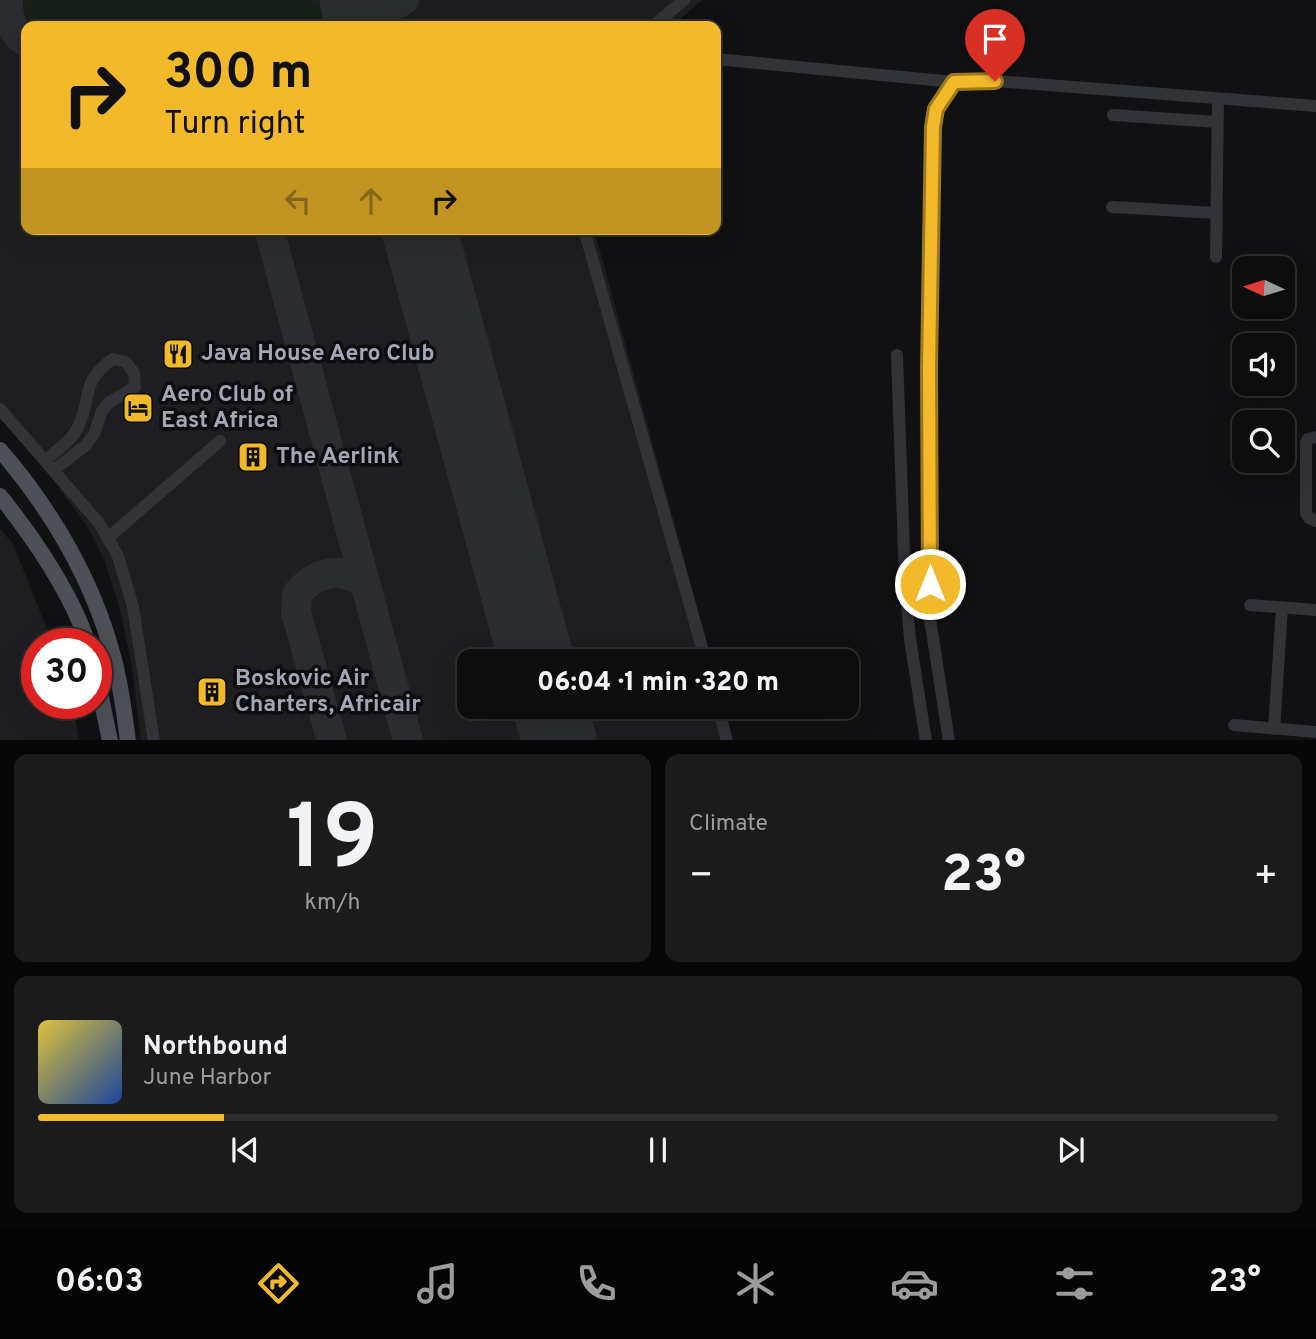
<!DOCTYPE html>
<html lang="en">
<head>
<meta charset="utf-8">
<style>
	:root { --surface:#0d0d0e; --page:#1b1b1c; --text:#f1f3f6; --muted:#9a9c9e; --line:#2d2d2e; --accent:#f2ba2a }
	body { margin:0; font-family:Overpass,sans-serif; background:var(--page); color:var(--text); height:100vh; display:flex; flex-direction:column; font-size:26px; white-space:nowrap }
	* { box-sizing:border-box; margin:0 }
	p { font-size:23px; color:var(--muted) }
	.icon { flex:none; width:38px; height:38px; fill:none; stroke:currentColor; stroke-width:2; stroke-linecap:round; stroke-linejoin:round }
	.map { position:relative; height:740px; overflow:hidden }
	.panel { display:flex; flex-direction:column; gap:14px; padding:14px; background:#070708; flex:1 }
	.panel>* { flex:none }
	.hud { position:absolute; left:21px; top:21px; width:700px; height:214px; border-radius:14px; box-shadow:0 7px 28px #0002,0 0 0 2px var(--line); background:#f2ba2a; color:#111; overflow:hidden }
	.needle { width:46px; rotate:274deg }
	.tools { position:absolute; left:1232px; top:256px; display:grid; gap:14px }
	.tools a { display:grid; place-items:center; width:63px; height:63px; border-radius:14px; background:var(--surface); box-shadow:0 7px 28px #0002,0 0 0 2px var(--line); font-size:35px }
	.speed { position:absolute; left:21px; top:628px; display:flex; gap:14px; font-size:35px; font-weight:700; text-align:center }
	.speed>* { display:grid; place-content:center; width:91px; height:91px; border-radius:50%; background:var(--surface); box-shadow:0 7px 28px #0002,0 0 0 2px var(--line); line-height:1 }
	.speed .limit { border:10px solid #d22; background:#fff; color:#111 }
	.pin { position:absolute; display:grid; place-items:center; width:60px; height:60px; color:#fff; margin:-72px -30px; border-radius:50% 50% 50% 0; rotate:-45deg; box-shadow:0 0 7px #0007 }
	.pin .icon { rotate:45deg }
	.me { position:absolute; width:77px; margin:-38px; rotate:0deg; stroke-linejoin:round; filter:drop-shadow(0 0 5px #0008) }
	.turn { display:flex; align-items:center; gap:24px; height:147px; padding:0 28px; font-size:32px }
	.turn .icon { width:91px; height:91px; stroke-width:2.5 }
	.turn b { display:block; font-size:49px; line-height:60px }
	.lanes { display:flex; align-items:center; height:66px; padding:0 28px; background:#0003; justify-content:center; gap:35px; direction:ltr }
	.lanes .off { opacity:.35 }
	.big { font-size:52px; font-weight:800; line-height:1.1 }
	.panel .tile { flex:1; display:flex; flex-direction:column; justify-content:center; gap:10px; min-width:0; padding:0 24px; border-radius:14px; background:var(--page) }
	.panel .dial { align-items:center; gap:0 }
	.dial b { font-size:91px; line-height:1 }
	.song { display:flex; align-items:center; gap:21px }
	.cover { width:84px; height:84px; border-radius:10px; background:linear-gradient(135deg,hsl(50 70% 55%),hsl(220 70% 35%)) }
	.played { height:7px; border-radius:4px; background:linear-gradient(90deg,var(--accent) 15%,var(--line) 15%) }
	.keys { display:flex; justify-content:space-around; direction:ltr }
	.heat { display:flex; justify-content:space-between; align-items:center; font-size:38px; direction:ltr }
	.panel .tiles { flex:1; display:grid; gap:14px; grid-template-columns:1fr 1fr }
	.tile:last-child { grid-column:span 2 }
	.trip { position:absolute; left:457px; top:649px; width:402px; height:70px; border-radius:14px; background:var(--surface); box-shadow:0 7px 28px #0002,0 0 0 2px var(--line); font-weight:800; line-height:70px; text-align:center }
	.tab-bar { display:flex; height:112px; justify-content:space-around; align-items:center; background:#050506; color:var(--muted) }
	.tab-bar .icon { width:49px; height:49px }
	.tab-bar .on { color:var(--accent) }
	.tab-bar b { font-size:32px; color:var(--text) }
	.map>svg:first-child { display:block }
	.built { fill:#1e1d20 }
	.green { fill:#181e19 }
	.lines { fill:none; stroke-linecap:round; stroke-linejoin:round }
	.taxiway { stroke:#2b2c30; stroke-width:30 }
	.runway { stroke:#2b2c30; stroke-width:75 }
	.minor { stroke:#323338; stroke-width:12 }
	.major { stroke:#4e5057; stroke-width:16 }
	.route-casing { stroke:#9d791b; stroke-width:18 }
	.route { stroke:#f2ba2a; stroke-width:12 }
	.labels { text-anchor:middle; dominant-baseline:central; stroke-width:7; stroke-linejoin:round; paint-order:stroke }
	.poi-label { font-size:23px; font-weight:bold; fill:#a3a7b4; stroke:#0d0c0e; text-anchor:start }
</style>
</head>
<body>
<div class="map">
<svg width="1316" height="741" viewBox="0 0 1316 741">
	<rect width="100%" height="100%" fill="#111113"/>
	<path class="built" d="M0,0H702L672,26H26V229H594L712,661L469,662V707H724L733,740H141L131,661L120,609L105,562L87,526L43,467L0,417Z
		M0,529L13,544L53,644H37V704H73L79,740H0Z"/>
	<path class="green" d="M0,0H334L335,8L319,26H26L0,22Z"/>
	<g class="lines">
		<path class="taxiway" d="M8,0C8,18 11,32 26,42
			M362,21L404,0
			M269,229L408,741
			M332,741L296,612L297,594C317,571 342,565 366,585"/>
		<path class="runway" d="M357,0L364,26
			M419,229L537,662
			M550,707L559,741"/>
		<path class="minor" d="M653,26L684,0
			M716,59L954,82
			M1113,115L1217,122
			M1112,207L1217,213
			M584,229L706,662
			M1216,257L1218,99
			M897,355L905,580L910,639L926,741
			M0,409L99,523L118,556L133,607L154,741
			M1316,437L1308,439L1306,443V513L1309,518L1316,521
			M46,460C58,449 73,440 79,425C92,395 81,381 113,359L126,362L134,373L135,387L108,403L102,411L94,434L86,445L54,470
			M109,537L220,441
			M1250,605L1316,610
			M718,707L727,741
			M1234,725L1316,732
			M1274,729L1282,608
			M949,741L930,619L929,368L933,127L936,109L954,82L983,80L1316,106"/>
		<path class="major" d="M0,450C51,509 93,580 113,656C121,684 124,712 128,741
			M0,496C33,537 72,594 88,644
			M96,673L110,741"/>
	</g>
	<g class="lines">
		<g class="route-casing">
			<path id="route" d="M930,584L929,368L933,127L936,109L954,82L995,81"/>
		</g>
		<use href="#route" class="route"/>
	</g>
	<defs>
		<g id="restaurant-square" transform="scale(1.575)"><rect x="-9" y="-9" width="18" height="18" rx="4" fill="#f2ba2a" stroke="#0d0c0e"/><path d="M-5-6h1v4h1v-4h1v4h1v-4h1v5L-1.5 .5V6h-2V.5L-5-1ZM5-6V6H3V1.5H1.5Q1.5-4 5-6Z" fill="#111"/></g>
		<g id="hotel-square" transform="scale(1.575)"><rect x="-9" y="-9" width="18" height="18" rx="4" fill="#f2ba2a" stroke="#0d0c0e"/><path d="M-6-4.5h1.5V1H6V5H4.5V3h-9V5H-6ZM-4 0a1.8 1.8 0 1 1 3.6 0ZM.5 0V-2.5h3Q6-2.5 6 0Z" fill="#111"/></g>
		<g id="building-square" transform="scale(1.575)"><rect x="-9" y="-9" width="18" height="18" rx="4" fill="#f2ba2a" stroke="#0d0c0e"/><path d="M-4-6H4V6H1V3H-1V6H-4ZM-2.5-4.3h1.7v1.8h-1.7ZM.8-4.3h1.7v1.8H.8ZM-2.5-1h1.7V.8h-1.7ZM.8-1h1.7V.8H.8Z" fill="#111"/></g>
	</defs>
	<g fill-rule="evenodd">
		<use href="#restaurant-square" x="178" y="354"/>
		<use href="#hotel-square" x="138" y="408"/>
		<use href="#building-square" x="253" y="457"/>
		<use href="#building-square" x="212" y="692"/>
	</g>
	<g class="labels">
		<g class="poi-label">
			<text x="201" y="354">Java House Aero Club</text>
			<text x="161" y="395">Aero Club of<tspan x="161" dy="26">East Africa</tspan></text>
			<text x="276" y="457">The Aerlink</text>
			<text x="235" y="679">Boskovic Air<tspan x="235" dy="26">Charters, Africair</tspan></text>
		</g>
	</g>
</svg>
<div class="tools">
<a><svg class="needle" viewBox="-14 -14 28 28"><path d="M0-13l5 13h-10z" fill="#e53935"/><path d="M0 13l5-13h-10z" fill="#9a9c9e"/></svg></a>
<a><svg class="icon" aria-label="sound" viewBox="0 0 24 24"><path d="M4 9h4l5-4v14l-5-4H4zM17 9q2 3 0 6"/></svg></a>
<a><svg class="icon" aria-label="search" viewBox="0 0 24 24"><circle cx="10" cy="10" r="6"/><path d="M15 15l6 6"/></svg></a>
</div>
<div class="speed"><div class="limit">30</div></div>
<div class="pin" style="left:995px;top:81px;background:#d93025"><svg class="icon" aria-label="arrive" viewBox="0 0 24 24"><path d="M6 21V4h12l-3 4 3 4H6"/></svg></div>
<svg class="me" style="left:930px;top:584px" viewBox="-20 -20 40 40"><circle r="17" fill="#f2ba2a" stroke="#fff" stroke-width="3"/><path d="M0-11L8 9 0 5-8 9z" fill="#fff"/></svg>
<div class="trip">06:04 · 1 min · 320 m</div>
<div class="hud">
<div class="turn"><svg class="icon" aria-label="right" viewBox="0 0 24 24"><path d="M7 20v-9h11M14 6l5 5-5 5"/></svg><div><b>300 m</b>Turn right</div></div>
<div class="lanes"><svg class="icon off" aria-label="left" viewBox="0 0 24 24"><path d="M17 20v-9H6M10 6l-5 5 5 5"/></svg><svg class="icon off" aria-label="ahead" viewBox="0 0 24 24"><path d="M12 20V5M6 11l6-6 6 6"/></svg><svg class="icon" aria-label="right" viewBox="0 0 24 24"><path d="M7 20v-9h11M14 6l5 5-5 5"/></svg></div>
</div>
</div>
<section class="panel">
<div class="tiles">
<div class="tile dial"><b>19</b><p>km/h</p></div>
<div class="tile"><p>Climate</p>
<div class="heat"><a>−</a><b class="big">23°</b><a>+</a></div>
</div>
<div class="tile">
<div class="song"><i class="cover"></i><div><b>Northbound</b><p>June Harbor</p></div></div>
<div class="played"></div>
<div class="keys"><svg class="icon" aria-label="previous" viewBox="0 0 24 24"><path d="M18 5L8 12l10 7zM5 5v14"/></svg><svg class="icon" aria-label="pause" viewBox="0 0 24 24"><path d="M8 5v14M16 5v14"/></svg><svg class="icon" aria-label="next" viewBox="0 0 24 24"><path d="M6 5l10 7-10 7zM19 5v14"/></svg></div>
</div>
</div>
</section>
<nav class="tab-bar">
<b>06:03</b>
<svg class="icon on" aria-label="directions" viewBox="0 0 24 24"><path d="M12 3l9 9-9 9-9-9zM9 14v-3h6M13 9l2 2-2 2"/></svg>
<svg class="icon" aria-label="music" viewBox="0 0 24 24"><path d="M9 18V5l10-2v13"/><circle cx="6" cy="18" r="3"/><circle cx="16" cy="16" r="3"/></svg>
<svg class="icon" aria-label="phone" viewBox="0 0 24 24"><path d="M5 4h4l2 5-3 2q2 4 5 5l2-3 5 2v4C11 20 4 13 5 4z"/></svg>
<svg class="icon" aria-label="climate" viewBox="0 0 24 24"><path d="M12 3v18M4 7l16 10M4 17L20 7"/></svg>
<svg class="icon" aria-label="car" viewBox="0 0 24 24"><path d="M5 17H2v-5l4-1 3-4h7l3 4 3 1v5h-3M9 17h6M6 11h13"/><circle cx="7" cy="17" r="2"/><circle cx="17" cy="17" r="2"/></svg>
<svg class="icon" aria-label="filters" viewBox="0 0 24 24"><path d="M4 7h16M4 17h16"/><circle cx="9" cy="7" r="2"/><circle cx="15" cy="17" r="2"/></svg>
<b>23°</b>
</nav>
</body>
</html>
